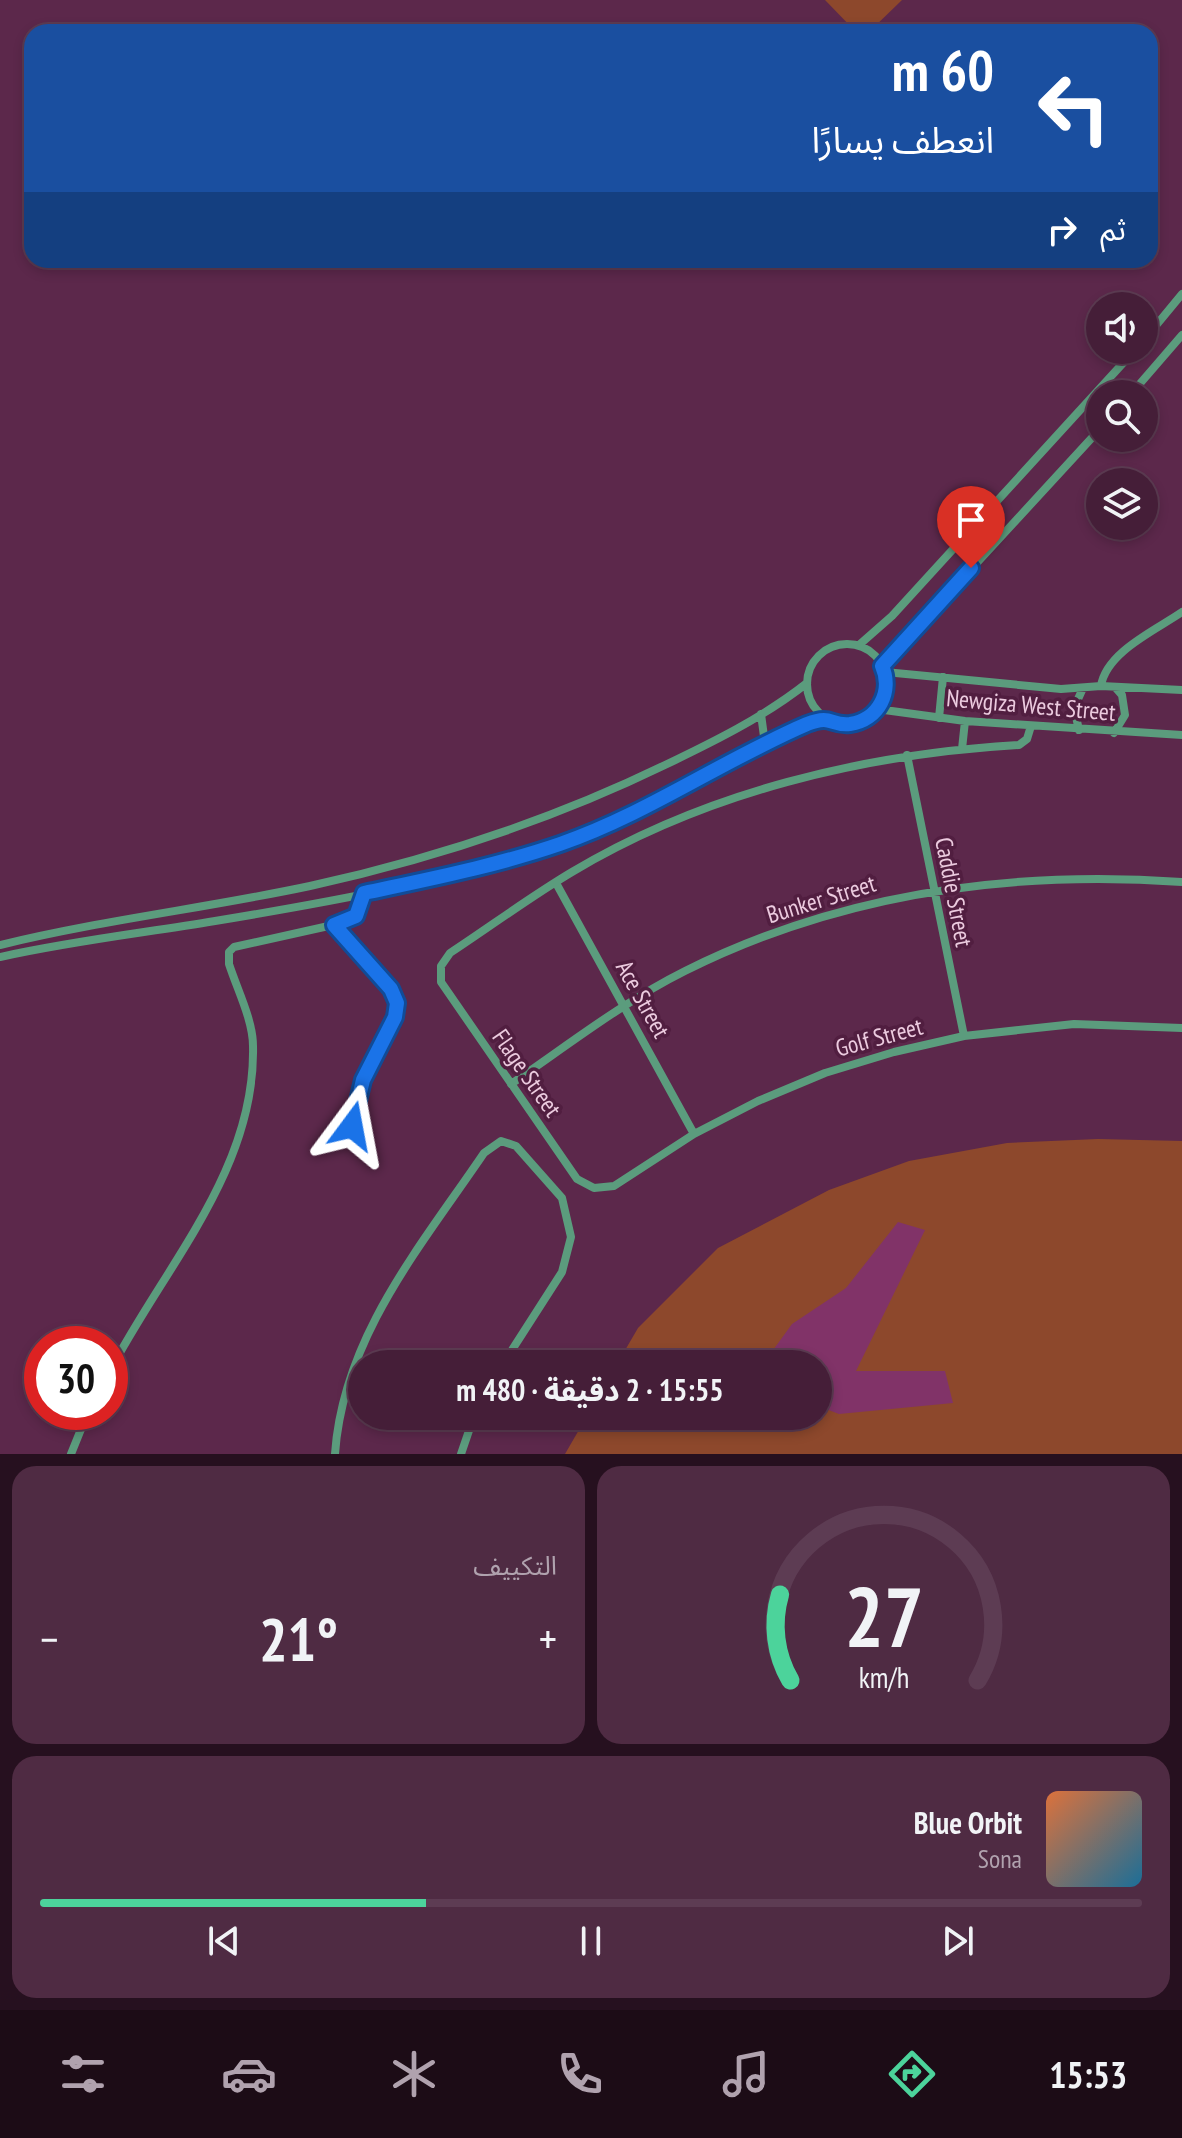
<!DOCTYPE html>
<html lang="ar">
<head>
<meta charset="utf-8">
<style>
	:root { --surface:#451e38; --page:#4f2b43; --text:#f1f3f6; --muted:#b0a2ae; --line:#5d3c53; --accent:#4cd39b }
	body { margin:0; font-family:"PT Sans Narrow","Noto Sans Arabic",sans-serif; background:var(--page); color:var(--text); direction:rtl; height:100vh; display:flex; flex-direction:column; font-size:30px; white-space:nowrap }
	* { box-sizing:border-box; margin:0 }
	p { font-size:26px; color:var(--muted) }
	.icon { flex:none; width:44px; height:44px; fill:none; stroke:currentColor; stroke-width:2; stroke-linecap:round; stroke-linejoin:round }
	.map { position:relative; height:1454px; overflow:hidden; direction:ltr }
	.panel { display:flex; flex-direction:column; gap:12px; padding:12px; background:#26101f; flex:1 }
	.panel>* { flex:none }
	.banner { position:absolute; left:24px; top:24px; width:1134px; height:244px; border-radius:24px; box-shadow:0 4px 12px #0003,0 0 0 2px var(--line); direction:rtl; background:#1a4fa0; color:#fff; overflow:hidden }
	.tools { position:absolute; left:1086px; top:292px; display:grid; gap:16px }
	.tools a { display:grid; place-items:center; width:72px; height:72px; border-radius:50%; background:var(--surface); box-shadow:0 4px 12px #0003,0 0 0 2px var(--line); font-size:40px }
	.speed { position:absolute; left:24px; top:1326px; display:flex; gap:16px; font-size:40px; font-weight:700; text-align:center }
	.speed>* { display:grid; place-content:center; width:104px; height:104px; border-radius:50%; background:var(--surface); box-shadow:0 4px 12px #0003,0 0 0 2px var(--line); line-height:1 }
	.speed .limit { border:12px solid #d22; background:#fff; color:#111 }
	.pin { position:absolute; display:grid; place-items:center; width:68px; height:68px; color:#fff; margin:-82px -34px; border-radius:50% 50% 50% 0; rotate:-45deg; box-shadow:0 0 8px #0007 }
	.pin .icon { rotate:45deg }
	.me { position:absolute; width:88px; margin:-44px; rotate:13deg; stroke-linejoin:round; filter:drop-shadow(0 0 6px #0008) }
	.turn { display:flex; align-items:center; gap:28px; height:168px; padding:0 32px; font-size:36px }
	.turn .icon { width:104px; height:104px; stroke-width:2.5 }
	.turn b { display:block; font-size:56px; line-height:68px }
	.then { display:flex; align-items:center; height:76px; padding:0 32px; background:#0003; gap:16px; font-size:30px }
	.big { font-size:60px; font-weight:700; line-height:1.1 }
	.panel .card { flex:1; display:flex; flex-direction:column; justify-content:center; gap:12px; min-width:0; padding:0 28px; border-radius:24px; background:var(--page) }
	.panel .dial { align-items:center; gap:0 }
	.dial svg { height:208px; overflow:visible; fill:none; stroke:var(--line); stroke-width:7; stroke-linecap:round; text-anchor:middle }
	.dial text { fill:var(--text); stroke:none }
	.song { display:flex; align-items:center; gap:24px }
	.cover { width:96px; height:96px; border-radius:12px; background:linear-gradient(135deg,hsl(20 70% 55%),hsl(200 70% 35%)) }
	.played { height:8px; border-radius:4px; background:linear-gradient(90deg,var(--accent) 35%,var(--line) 35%) }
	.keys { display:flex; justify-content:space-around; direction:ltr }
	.heat { display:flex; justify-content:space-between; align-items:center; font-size:44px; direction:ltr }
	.panel .tiles { flex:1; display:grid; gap:12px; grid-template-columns:1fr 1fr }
	.card:last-child { grid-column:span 2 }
	.trip { position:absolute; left:348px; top:1350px; width:484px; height:80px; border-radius:40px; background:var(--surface); box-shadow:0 4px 12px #0003,0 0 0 2px var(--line); font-weight:700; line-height:80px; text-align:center; direction:rtl }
	.tab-bar { display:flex; height:128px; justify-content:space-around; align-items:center; background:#1c0c16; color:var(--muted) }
	.tab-bar .icon { width:56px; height:56px }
	.tab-bar .active { color:var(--accent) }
	.tab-bar b { font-size:36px; color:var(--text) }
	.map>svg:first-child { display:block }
	.green { fill:#8d482c }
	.water { fill:#813368 }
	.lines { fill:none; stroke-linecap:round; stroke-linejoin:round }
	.minor { stroke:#5b9c7d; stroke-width:8 }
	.route-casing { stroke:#114b97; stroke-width:20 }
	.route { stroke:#1a73e8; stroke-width:14 }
	.labels { text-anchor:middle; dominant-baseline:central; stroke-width:7; stroke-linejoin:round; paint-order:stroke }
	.street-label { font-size:24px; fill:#eccbdf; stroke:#511e40 }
</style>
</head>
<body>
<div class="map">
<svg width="1182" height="1454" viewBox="0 0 1182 1454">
	<rect width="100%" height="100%" fill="#5c284b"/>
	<path class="green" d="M825,0H902L869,32H856Z
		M1098,1139L1182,1141V1454H565L587,1416H818V1364H617L638,1328L718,1248L829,1190L909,1161L1007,1143Z"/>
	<path class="water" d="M898,1222L925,1230L856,1371H945L953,1403L839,1414L818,1406V1364H763L792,1324L846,1288Z"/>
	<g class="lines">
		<path class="minor" d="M1144,340L1182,294
			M1131,394L1182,335
			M807 684a40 40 0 1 1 80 0a40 40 0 1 1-80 0Z
			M859,645L892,616L1135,350
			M882,666L1100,429
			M885,672L1061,689L1101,686L1182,690
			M1101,686C1106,652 1156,630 1182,612
			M877,709L965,721L1182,735
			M761,714L765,744
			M939,718L943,677
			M1031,726L1027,739L1019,745C864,754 706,792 572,872C530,897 491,926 450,953L441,966V982L577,1179L594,1188L614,1186L694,1134L758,1101L825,1073L894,1052L964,1036L1074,1024L1182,1028
			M1079,730L1074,708L1083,688
			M1114,733L1125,715L1122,695L1115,687
			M962,749L965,721
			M907,755L964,1036
			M556,883L694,1134
			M334,925L391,989L397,1003L395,1017L363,1080L352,1126
			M0,945C102,920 207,908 310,886C432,859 552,820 665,765C713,742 764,717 807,683
			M0,957C71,941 143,933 215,921C330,902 446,881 557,845C652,814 732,751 825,717
			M511,1084C568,1045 623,1002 685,971C839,894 1010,870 1182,882
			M110,1371C164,1267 256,1170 253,1046C253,1020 237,989 229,964V952L234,947L351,921L360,911L364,893
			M71,1454L88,1412
			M335,1454C343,1337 421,1246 484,1153L501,1141L516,1146L562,1198L571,1237L562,1272L503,1364
			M461,1454L474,1416"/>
	</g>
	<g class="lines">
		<g class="route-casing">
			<path id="route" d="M352,1126L363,1080L395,1017L397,1003L391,989L334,925L356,916L364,893C429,879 496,866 560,844C647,814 723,760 807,724C833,714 829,726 850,724C879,720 893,691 882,666L971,568"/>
		</g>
		<use href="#route" class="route"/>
	</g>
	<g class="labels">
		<g class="street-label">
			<text transform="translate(1031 705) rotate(5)">Newgiza West Street</text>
			<text transform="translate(954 892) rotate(79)">Caddie Street</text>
			<text transform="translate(821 899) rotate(-17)">Bunker Street</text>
			<text transform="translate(643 999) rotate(61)">Ace Street</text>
			<text transform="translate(879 1037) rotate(-15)">Golf Street</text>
			<text transform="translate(527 1073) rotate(55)">Flage Street</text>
		</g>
	</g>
</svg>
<div class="tools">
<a><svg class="icon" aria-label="sound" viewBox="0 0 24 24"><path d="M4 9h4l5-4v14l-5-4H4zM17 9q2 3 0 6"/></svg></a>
<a><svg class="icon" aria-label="search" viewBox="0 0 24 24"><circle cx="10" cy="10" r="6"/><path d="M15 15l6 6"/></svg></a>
<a><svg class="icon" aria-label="layers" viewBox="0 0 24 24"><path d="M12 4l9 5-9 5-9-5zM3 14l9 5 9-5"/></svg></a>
</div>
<div class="speed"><div class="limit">30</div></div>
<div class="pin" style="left:971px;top:568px;background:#d93025"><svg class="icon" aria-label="arrive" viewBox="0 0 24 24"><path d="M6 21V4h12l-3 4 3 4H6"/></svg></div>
<svg class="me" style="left:352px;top:1126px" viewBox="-20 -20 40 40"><path d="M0-17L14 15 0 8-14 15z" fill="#1a73e8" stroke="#fff" stroke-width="4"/></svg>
<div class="trip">15:55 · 2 دقيقة · 480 m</div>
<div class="banner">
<div class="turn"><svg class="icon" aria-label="left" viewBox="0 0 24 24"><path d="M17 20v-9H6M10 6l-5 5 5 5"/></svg><div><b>60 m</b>انعطف يسارًا</div></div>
<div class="then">ثم<svg class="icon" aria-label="right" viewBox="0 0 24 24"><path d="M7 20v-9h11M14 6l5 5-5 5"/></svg></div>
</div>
</div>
<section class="panel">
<div class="tiles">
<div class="card dial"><svg viewBox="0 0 100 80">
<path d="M14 69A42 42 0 1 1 86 69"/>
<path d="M14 69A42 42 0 0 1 10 36" stroke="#4cd39b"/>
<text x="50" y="56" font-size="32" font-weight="700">27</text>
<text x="50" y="72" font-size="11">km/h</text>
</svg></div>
<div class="card"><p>التكييف</p>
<div class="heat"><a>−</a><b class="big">21°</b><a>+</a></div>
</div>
<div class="card">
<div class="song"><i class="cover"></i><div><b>Blue Orbit</b><p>Sona</p></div></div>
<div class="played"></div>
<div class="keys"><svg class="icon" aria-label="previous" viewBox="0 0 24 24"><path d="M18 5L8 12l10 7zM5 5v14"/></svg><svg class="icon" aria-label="pause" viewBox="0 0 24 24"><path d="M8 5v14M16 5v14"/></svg><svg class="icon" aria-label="next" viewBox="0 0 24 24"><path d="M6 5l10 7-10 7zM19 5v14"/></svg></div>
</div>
</div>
</section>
<nav class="tab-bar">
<b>15:53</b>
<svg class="icon active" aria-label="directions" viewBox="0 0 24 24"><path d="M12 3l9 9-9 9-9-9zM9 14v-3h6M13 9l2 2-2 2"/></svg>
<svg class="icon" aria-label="music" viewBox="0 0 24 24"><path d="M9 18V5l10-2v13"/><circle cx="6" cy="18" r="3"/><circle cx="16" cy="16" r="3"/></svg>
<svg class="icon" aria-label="phone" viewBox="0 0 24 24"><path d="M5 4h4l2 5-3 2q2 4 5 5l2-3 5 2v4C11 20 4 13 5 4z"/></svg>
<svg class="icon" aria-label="climate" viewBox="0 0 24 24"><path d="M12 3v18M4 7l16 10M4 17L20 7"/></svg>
<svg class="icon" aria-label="car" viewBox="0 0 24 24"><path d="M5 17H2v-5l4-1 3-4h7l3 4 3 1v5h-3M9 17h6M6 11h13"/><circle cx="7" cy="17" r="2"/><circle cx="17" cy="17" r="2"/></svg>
<svg class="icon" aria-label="filters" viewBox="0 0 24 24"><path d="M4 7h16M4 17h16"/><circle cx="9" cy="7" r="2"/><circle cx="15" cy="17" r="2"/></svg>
</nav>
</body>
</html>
